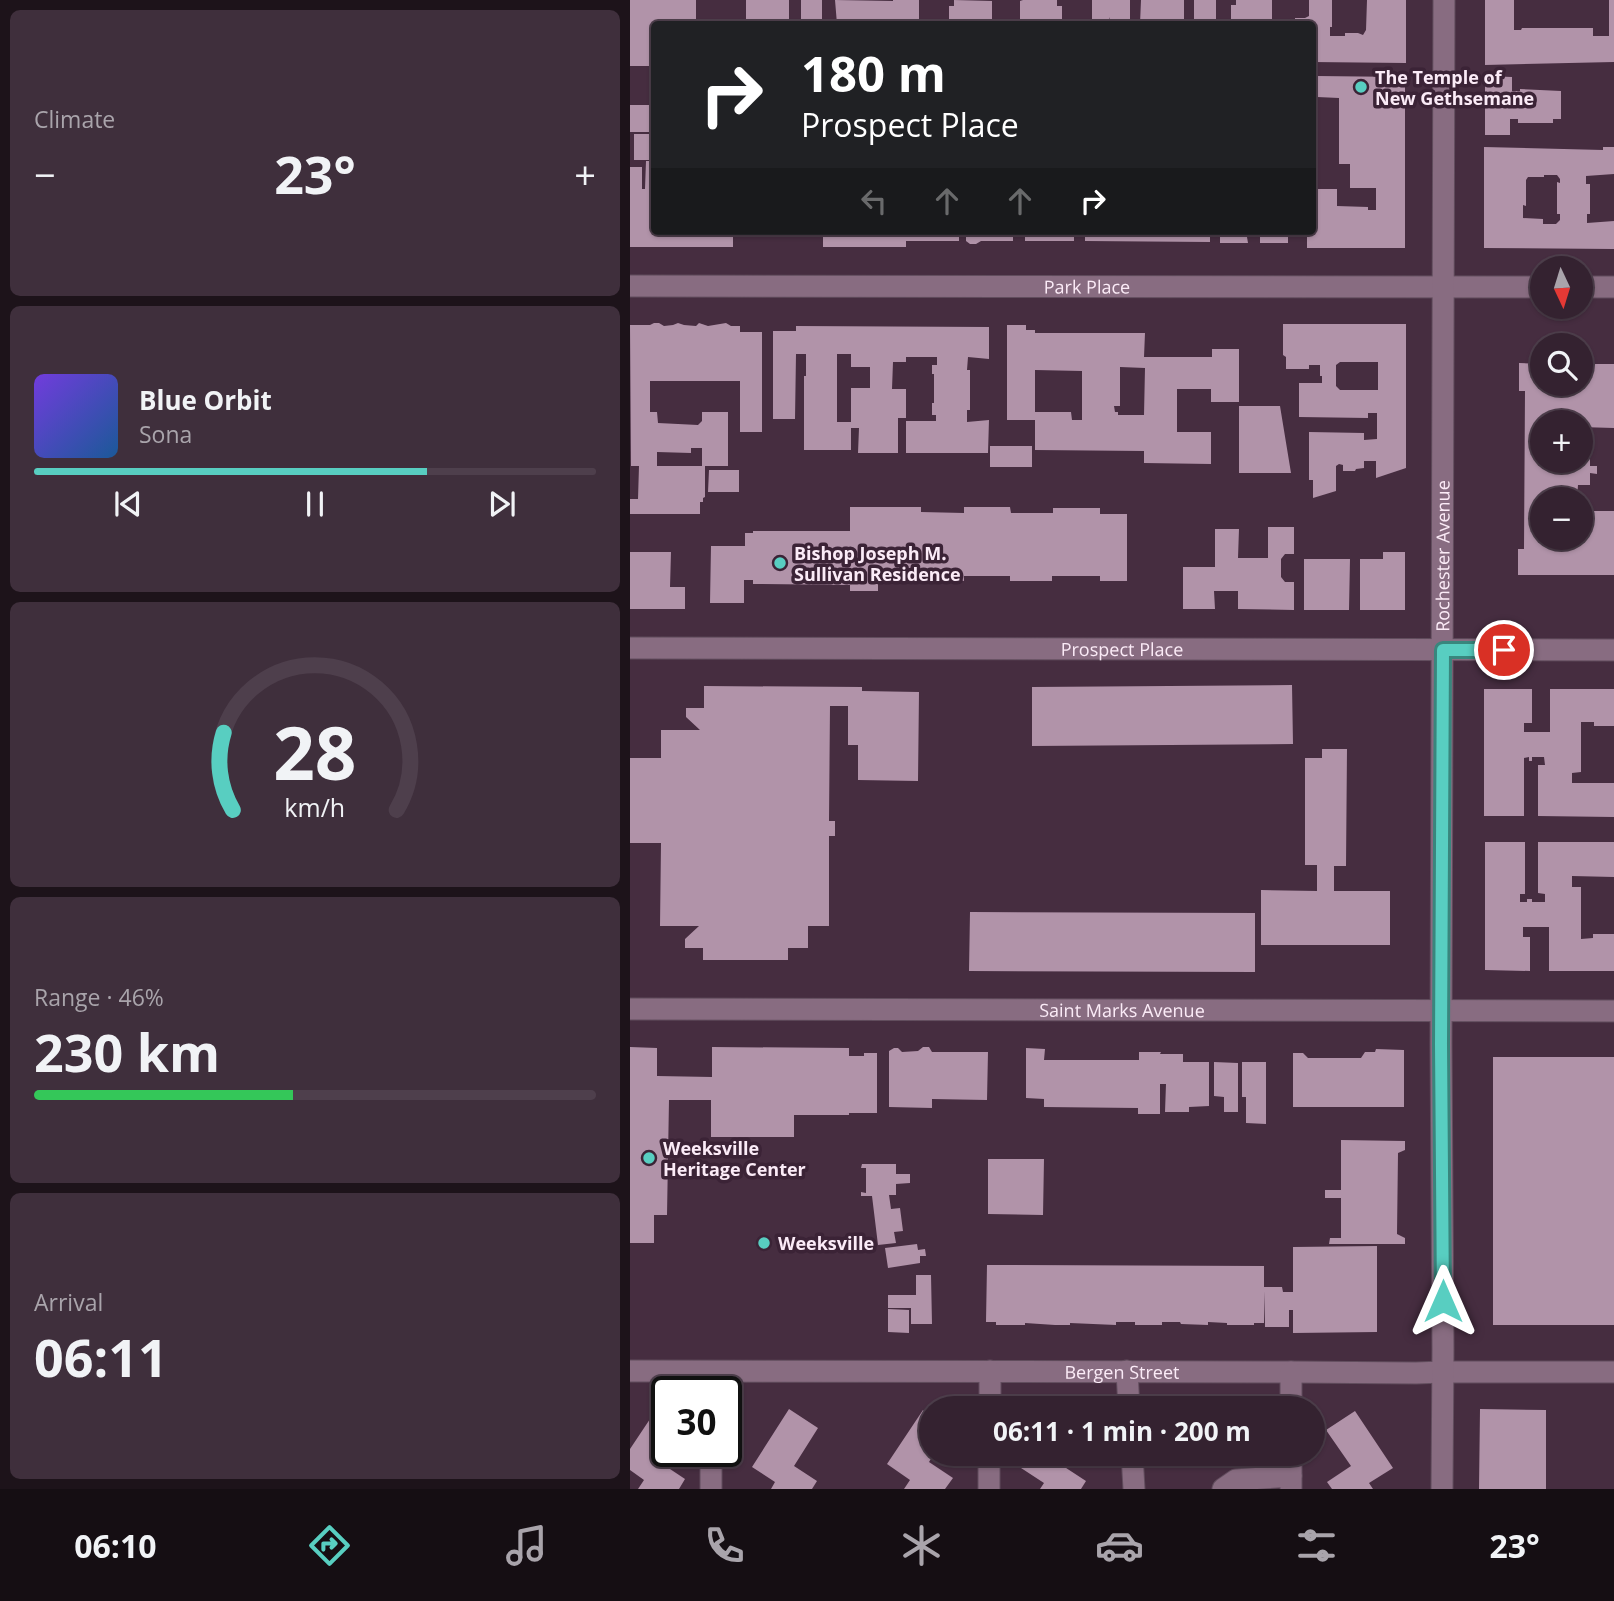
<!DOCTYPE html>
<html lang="en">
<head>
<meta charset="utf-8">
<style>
	:root { --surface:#342230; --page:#3f2f3c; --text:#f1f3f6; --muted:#a9a4ab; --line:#4e3f4c; --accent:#58cec1 }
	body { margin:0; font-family:"Open Sans",sans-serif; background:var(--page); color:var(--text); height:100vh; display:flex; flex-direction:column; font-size:26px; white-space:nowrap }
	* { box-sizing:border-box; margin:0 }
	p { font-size:23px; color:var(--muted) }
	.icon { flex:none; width:38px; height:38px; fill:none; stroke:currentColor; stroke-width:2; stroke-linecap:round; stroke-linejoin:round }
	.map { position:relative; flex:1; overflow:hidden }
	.drawer { display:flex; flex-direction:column; gap:10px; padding:10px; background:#1d131a; width:630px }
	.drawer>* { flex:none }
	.banner { position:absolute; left:21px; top:21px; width:665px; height:214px; border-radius:7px; box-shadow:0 2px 5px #0004,0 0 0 2px var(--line); background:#202124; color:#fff; overflow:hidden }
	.needle { width:46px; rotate:176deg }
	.fabs { position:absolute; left:900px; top:256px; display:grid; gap:14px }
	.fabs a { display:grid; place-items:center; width:63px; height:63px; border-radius:50%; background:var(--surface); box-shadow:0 2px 5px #0004,0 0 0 2px var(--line); font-size:35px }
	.speed { position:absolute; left:21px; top:1376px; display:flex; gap:14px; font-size:35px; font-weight:700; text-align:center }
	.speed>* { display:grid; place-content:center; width:91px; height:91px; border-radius:50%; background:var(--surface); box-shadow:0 2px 5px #0004,0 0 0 2px var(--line); line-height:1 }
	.speed .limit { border:4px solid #111; border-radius:10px; background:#fff; color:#111 }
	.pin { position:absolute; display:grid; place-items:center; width:60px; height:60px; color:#fff; margin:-30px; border:4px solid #fff; border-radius:50%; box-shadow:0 2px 7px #0007 }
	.me { position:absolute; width:77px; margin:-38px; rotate:0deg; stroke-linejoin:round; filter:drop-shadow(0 0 5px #0008) }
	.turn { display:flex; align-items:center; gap:24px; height:147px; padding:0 35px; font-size:32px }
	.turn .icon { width:91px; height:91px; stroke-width:2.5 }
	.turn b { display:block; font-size:49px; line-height:60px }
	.lanes { display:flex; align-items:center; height:66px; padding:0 35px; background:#0003; justify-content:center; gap:35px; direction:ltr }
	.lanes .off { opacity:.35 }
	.big { font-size:52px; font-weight:700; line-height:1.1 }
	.drawer .card { flex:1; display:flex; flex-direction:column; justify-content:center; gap:10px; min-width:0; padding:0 24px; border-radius:10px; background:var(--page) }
	.drawer .dial { align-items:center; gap:0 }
	.dial svg { height:182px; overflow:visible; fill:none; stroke:var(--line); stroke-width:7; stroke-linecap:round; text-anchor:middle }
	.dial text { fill:var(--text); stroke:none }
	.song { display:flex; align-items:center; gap:21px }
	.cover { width:84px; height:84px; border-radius:10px; background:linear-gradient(135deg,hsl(260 70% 55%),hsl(210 70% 35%)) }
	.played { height:7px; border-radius:4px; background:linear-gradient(90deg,var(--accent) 70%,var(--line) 70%) }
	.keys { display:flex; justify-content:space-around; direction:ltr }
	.heat { display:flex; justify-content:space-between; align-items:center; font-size:38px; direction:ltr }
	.charge { height:10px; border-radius:5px; background:linear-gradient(90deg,#34c759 46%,var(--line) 0) }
	.trip { position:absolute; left:289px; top:1396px; width:406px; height:70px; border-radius:35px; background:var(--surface); box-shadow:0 2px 5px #0004,0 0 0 2px var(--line); font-weight:700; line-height:70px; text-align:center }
	.tab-bar { display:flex; height:112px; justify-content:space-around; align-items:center; background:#150e13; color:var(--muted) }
	.tab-bar .icon { width:49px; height:49px }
	.tab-bar .active { color:var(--accent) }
	.tab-bar b { font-size:32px; color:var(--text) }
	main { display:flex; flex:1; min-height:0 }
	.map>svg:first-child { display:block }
	.building { fill:#b193a9; fill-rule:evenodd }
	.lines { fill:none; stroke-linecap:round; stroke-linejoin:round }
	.minor-casing { stroke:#614d5d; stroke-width:23 }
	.minor { stroke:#886c81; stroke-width:21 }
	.route-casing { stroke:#39867d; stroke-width:18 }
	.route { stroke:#58cec1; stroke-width:12 }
	.poi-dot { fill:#58cec1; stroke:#3b2336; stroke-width:2.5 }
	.labels { text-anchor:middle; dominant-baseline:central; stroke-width:7; stroke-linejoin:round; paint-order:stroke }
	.poi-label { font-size:18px; font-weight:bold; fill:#fbebf7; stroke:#3b2336; text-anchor:start }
	.street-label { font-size:18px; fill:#fbebf7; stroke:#3b2336 }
</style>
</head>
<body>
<main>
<section class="drawer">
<div class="card"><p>Climate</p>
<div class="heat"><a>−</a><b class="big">23°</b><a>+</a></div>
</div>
<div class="card">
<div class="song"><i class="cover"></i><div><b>Blue Orbit</b><p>Sona</p></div></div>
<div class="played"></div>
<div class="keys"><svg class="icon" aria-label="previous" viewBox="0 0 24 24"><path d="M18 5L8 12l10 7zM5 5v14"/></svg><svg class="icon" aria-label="pause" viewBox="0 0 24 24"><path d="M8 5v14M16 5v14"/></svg><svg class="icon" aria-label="next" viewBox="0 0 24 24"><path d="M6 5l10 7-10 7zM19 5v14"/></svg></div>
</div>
<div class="card dial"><svg viewBox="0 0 100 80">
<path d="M14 69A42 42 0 1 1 86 69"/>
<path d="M14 69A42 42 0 0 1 10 35" stroke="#58cec1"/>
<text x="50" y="56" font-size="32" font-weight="700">28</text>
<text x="50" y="72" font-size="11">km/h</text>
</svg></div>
<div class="card"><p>Range · 46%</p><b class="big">230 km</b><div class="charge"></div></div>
<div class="card"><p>Arrival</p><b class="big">06:11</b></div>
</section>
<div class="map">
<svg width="984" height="1489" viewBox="0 0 984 1489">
	<rect width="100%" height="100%" fill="#462d40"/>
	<path class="building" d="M0,0H66V24H24V66H0Z
		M116,0H159V24H116Z
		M171,0H192V24H171Z
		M205,0L263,1V0H289V24H207Z
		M324,0L362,1V24H319V6H324Z
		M393,0H427V6H432V24H390V1Z
		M462,0H500V24H481L479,17V24H462Z
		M511,0H554V24H510Z
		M564,0H586V24H564Z
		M606,0H642V24H601V5H606Z
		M679,0H702V27H700V36H715V33H728L733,35L736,30L737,0H776V63L682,62V24H665V18H675L679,16Z
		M855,0H884V30H891L892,28H963V36H979V0H984V62L855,65Z
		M687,76L775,77V248H677V231H682V189H707V206L738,207V210H746V188H720V164H709V98L687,97Z
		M855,76L882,77V91H890V89L931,91V119H923V123H888V119H880V135H855Z
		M0,105H24V132H0Z
		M4,134H24V160H4Z
		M854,147L973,150V147H984V174L956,176V184H960V214H957V223L984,221V249L854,248ZM914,175H927L930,179V183L927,182V214H930V220L926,224H913V219L893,218V205L896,206V180L898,177H914Z
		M16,161H24V203H23L24,231H103V247H0V167H12V189H15Z
		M193,231H329V241H276V247H193Z
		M336,231H383V241H351L346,244H340L336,241Z
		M395,231H444V241H395Z
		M455,231H580V242L455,241Z
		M590,231H616L618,243H590Z
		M630,231H658V243H630Z
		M24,323H29L34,326L43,325L48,323L54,325L66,326L69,323L78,326L96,323L101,326H110V332H132V432H110V381H20V412H27L28,423L68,425L72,421V412H98V466H75V497L73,498V502H70V514H0V499H8L9,466H1L0,325H20ZM61,448H72V466H27V452L61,453Z
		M653,324H776V468L746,478V461H734V468L726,469L725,471H713V465L709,464L706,466V491L683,498V480H679V432L734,433V440L747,439V413H738V418L669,417V383H692V376H690V365H679V369H656V357L653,355ZM710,362H748V390H710L706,386V365Z
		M377,325H396V330H405V333H515L514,357H582V349H609V402H581V389H547V432H581V464L514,463V451L405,450V420H377ZM490,367L515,368L514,415H488V412H485L484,406H490ZM405,370L452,371V420H442L441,412H405Z
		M166,326L359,327V359L338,357L337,370H340V410H337V422L359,420L358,453H276V421H306V415H302V403H304V374H302V365H307V357H276V362H263L262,389H276V418H268V453H228L229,428H221V450H174V376H176V354H166L165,419H143V331H166ZM207,354H221V367H240V388H221V422H207Z
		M889,363L912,364V383H950V364H984V428L950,427V422H912V460H950V453H960V466H967V474L960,473V485H948L947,499H912V537H950V511H984V575H888V549H894L895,391H889Z
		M609,406H650L661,473H609Z
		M360,446H402V467H360Z
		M79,470H109V492H78Z
		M220,507H291V512L334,513V507H380L381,513H423V508H470V514H497V581H470V576H422V581H380V576H334V581L291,580V574H248V591H220V585L123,584V580H114V603H80L81,546H115V533H123V531H220Z
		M638,527H664V554H655L651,559V577L655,582H664V610L608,609V591H584L585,609H553V567H585V529H609L608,558H638Z
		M0,552H41L40,587H55V609H0Z
		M753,552H775V610H730V559H753Z
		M674,559H720L719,610H674Z
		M662,685L663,744L402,746V687Z
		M74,686L232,687V691L289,692L288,781L228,780V745H218V706H200L199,821H205V836H199V926H178V948H158V960H73V948H55V939L69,926H30L31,843H0V758H31V730H70L56,717V708H74Z
		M854,689H902V723H894V732H920V689H984V726H964V722H951V772L942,773V783H984V817L908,816V765H915L914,757H902V761H899V757L894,758V816H854Z
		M692,749H717L716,866H704V891H760V945H631V890L687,891V865H675V758H692Z
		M855,842H895V894H890V902H897V899H902V902H915V894L908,893V842H984V877L942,876V887H951V939L963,938V934H984V971H919V927H893V937H900V971L855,970Z
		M340,912L625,913V972L339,971Z
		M0,1047L27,1048V1076L82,1077V1047L219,1048V1056H234V1053H247V1113H219V1115H164V1137H81V1100H39L37,1215H24V1243H0Z
		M293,1047H299L302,1052H358L357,1100L302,1099V1108L259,1107V1051L264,1048H268L272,1052L288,1051Z
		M396,1048L415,1049L414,1060H509V1052H531L530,1054H553V1062H579V1106L559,1107V1112H535L536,1084H530V1114H508V1108L414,1107V1099L396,1098Z
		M746,1049L774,1050V1107H663V1053H673L678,1058H731L735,1052H745Z
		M863,1057H984V1325H863Z
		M584,1062L608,1063V1112H594V1097L584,1096Z
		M612,1062H636V1124L616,1123V1097H612Z
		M711,1140L775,1141V1150L768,1153L767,1234L775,1238V1244H699L700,1238H711V1198H695V1190H711Z
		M358,1159H414L413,1215L358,1214Z
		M232,1164H266V1174H280V1183L266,1184V1195H259L261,1209L270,1208L273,1231L264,1232L266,1243L248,1245L242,1196H231V1192L236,1193V1168H231Z
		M287,1244L288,1250L295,1249L296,1256H290V1263L258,1268L255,1248Z
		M747,1246V1332L663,1333V1310H659V1327H635V1291L634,1323H624V1325H597V1323L578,1322V1325L551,1324L550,1322H532V1325H505V1322H486V1325L440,1323V1325H425L395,1323V1325H366V1322H356L357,1265L634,1266V1287H652L653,1292H663V1247Z
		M286,1275H301L302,1324H281V1308H258V1295H286Z
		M258,1309L279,1310V1333L258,1332Z
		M159,1409L188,1428L164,1466L187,1481L182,1489H141L145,1482L122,1467Z
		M850,1409L916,1410V1489H849Z
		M26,1410L37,1417V1451H39L31,1463L55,1479L49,1489H8L14,1480L0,1470V1449Z
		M293,1410L301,1415V1454H304L299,1462L323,1478L315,1489H274L280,1480L257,1464Z
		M725,1411L763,1468L739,1483L743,1489H702L697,1482L721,1466L696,1430Z
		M400,1454H441L433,1466L456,1481L451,1489H410L414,1483L391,1468Z"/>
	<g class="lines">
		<g class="minor-casing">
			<g id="minor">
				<path id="s1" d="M0,286L912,287"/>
				<path d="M950,287H984"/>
				<path id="s2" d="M0,648L984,650"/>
				<path id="s3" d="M0,1009L984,1011"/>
				<path id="s4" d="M0,1371L661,1372L786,1373L813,1372H984"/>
				<path d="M497,1371L499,1409"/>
				<path d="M661,1372V1409"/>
				<path d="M360,1409V1371"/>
				<path d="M502,1454L504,1489"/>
				<path d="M661,1454V1489"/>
				<path d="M81,1489V1451"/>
				<path d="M359,1489V1454"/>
				<path d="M593,1489L606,1480L661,1476"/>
				<path id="s5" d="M812,1489L813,1349L811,1044L814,0"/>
			</g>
		</g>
		<use href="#minor" class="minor"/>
	</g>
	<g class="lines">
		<g class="route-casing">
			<path id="route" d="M813,1301L811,1044L813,650H874"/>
		</g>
		<use href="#route" class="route"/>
	</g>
	<g class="poi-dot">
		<circle cx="731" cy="87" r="7"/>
		<circle cx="150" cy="563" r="7"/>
		<circle cx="19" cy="1158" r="7"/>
		<circle cx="134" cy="1243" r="7"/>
	</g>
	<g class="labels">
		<g class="poi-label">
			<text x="745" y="77">The Temple of<tspan x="745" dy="21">New Gethsemane</tspan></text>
			<text x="164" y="553">Bishop Joseph M.<tspan x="164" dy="21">Sullivan Residence</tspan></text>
			<text x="33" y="1148">Weeksville<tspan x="33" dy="21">Heritage Center</tspan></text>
			<text x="148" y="1243">Weeksville</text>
		</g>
		<g class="street-label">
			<text stroke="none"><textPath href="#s1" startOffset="457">Park Place</textPath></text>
			<text stroke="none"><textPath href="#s5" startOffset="933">Rochester Avenue</textPath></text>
			<text stroke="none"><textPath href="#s2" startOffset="492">Prospect Place</textPath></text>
			<text stroke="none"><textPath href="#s3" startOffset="492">Saint Marks Avenue</textPath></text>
			<text stroke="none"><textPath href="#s4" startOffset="492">Bergen Street</textPath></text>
		</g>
	</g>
</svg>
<div class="fabs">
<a><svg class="needle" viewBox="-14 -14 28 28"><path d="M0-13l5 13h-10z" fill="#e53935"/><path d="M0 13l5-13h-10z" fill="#a9a4ab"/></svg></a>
<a><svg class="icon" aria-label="search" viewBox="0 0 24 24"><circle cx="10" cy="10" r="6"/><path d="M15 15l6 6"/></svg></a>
<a>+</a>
<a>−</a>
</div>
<div class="speed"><div class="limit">30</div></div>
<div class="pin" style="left:874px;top:650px;background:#d93025"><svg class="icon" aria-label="arrive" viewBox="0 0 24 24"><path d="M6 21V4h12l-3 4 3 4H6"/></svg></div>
<svg class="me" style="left:813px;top:1301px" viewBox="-20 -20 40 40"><path d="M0-17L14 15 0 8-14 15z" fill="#58cec1" stroke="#fff" stroke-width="4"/></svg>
<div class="trip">06:11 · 1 min · 200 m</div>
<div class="banner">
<div class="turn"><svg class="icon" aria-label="right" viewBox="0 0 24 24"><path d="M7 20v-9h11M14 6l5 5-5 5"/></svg><div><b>180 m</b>Prospect Place</div></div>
<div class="lanes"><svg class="icon off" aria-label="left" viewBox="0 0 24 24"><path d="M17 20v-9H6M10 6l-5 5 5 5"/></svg><svg class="icon off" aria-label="ahead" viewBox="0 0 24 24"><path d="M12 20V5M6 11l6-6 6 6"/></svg><svg class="icon off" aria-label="ahead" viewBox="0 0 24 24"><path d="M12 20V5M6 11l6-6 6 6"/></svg><svg class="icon" aria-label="right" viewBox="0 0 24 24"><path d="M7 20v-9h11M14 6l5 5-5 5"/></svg></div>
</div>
</div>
</main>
<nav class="tab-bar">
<b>06:10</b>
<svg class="icon active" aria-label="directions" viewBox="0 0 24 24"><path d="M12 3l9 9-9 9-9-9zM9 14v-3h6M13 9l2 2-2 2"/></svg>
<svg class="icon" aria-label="music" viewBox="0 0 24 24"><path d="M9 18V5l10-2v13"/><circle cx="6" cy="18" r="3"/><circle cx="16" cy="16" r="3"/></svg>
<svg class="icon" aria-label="phone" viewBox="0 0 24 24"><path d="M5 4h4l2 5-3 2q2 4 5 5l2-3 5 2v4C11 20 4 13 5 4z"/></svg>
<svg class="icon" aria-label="climate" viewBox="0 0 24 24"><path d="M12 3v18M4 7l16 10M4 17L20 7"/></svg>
<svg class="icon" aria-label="car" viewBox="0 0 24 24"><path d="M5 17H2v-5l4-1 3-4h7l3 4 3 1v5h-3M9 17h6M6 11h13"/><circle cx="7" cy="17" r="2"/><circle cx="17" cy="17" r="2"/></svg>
<svg class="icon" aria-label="filters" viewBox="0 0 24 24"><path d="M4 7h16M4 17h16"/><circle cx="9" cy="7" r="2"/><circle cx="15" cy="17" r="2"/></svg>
<b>23°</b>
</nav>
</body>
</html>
